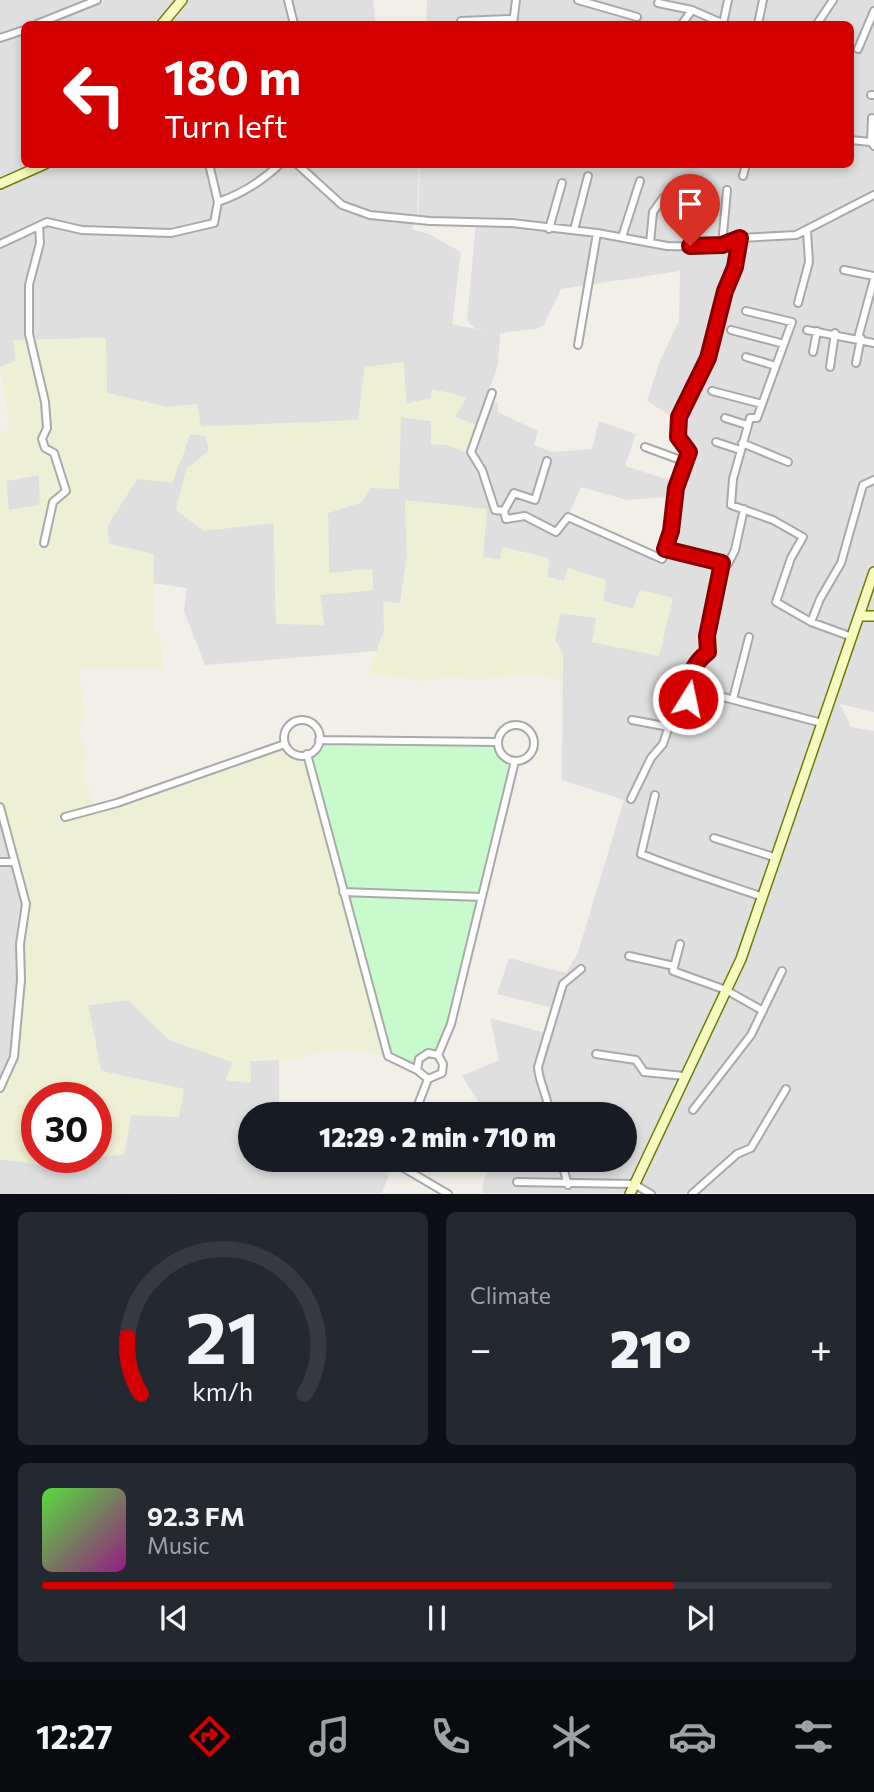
<!DOCTYPE html>
<html lang="en">
<head>
<meta charset="utf-8">
<style>
	:root { --surface:#171b24; --page:#242831; --text:#f1f3f6; --muted:#9ea1a6; --line:#363941; --accent:#d40000 }
	body { margin:0; font-family:Commissioner,sans-serif; background:var(--page); color:var(--text); height:100vh; display:flex; flex-direction:column; font-size:26px; white-space:nowrap }
	* { box-sizing:border-box; margin:0 }
	p { font-size:23px; color:var(--muted) }
	.icon { flex:none; width:38px; height:38px; fill:none; stroke:currentColor; stroke-width:2; stroke-linecap:round; stroke-linejoin:round }
	.map { position:relative; height:1194px; overflow:hidden }
	.sheet { display:flex; flex-direction:column; gap:18px; padding:18px; background:#0d0f14; flex:1 }
	.sheet>* { flex:none }
	.banner { position:absolute; left:21px; top:21px; width:833px; height:147px; border-radius:10px; box-shadow:0 4px 10px #0003; background:#d40000; color:#fff; overflow:hidden }
	.speed { position:absolute; left:21px; top:1082px; display:flex; gap:14px; font-size:35px; font-weight:700; text-align:center }
	.speed>* { display:grid; place-content:center; width:91px; height:91px; border-radius:50%; background:var(--surface); box-shadow:0 4px 10px #0003; line-height:1 }
	.speed .limit { border:10px solid #d22; background:#fff; color:#111 }
	.pin { position:absolute; display:grid; place-items:center; width:60px; height:60px; color:#fff; margin:-72px -30px; border-radius:50% 50% 50% 0; rotate:-45deg; box-shadow:0 0 7px #0007 }
	.pin .icon { rotate:45deg }
	.me { position:absolute; width:77px; margin:-38px; rotate:10deg; stroke-linejoin:round; filter:drop-shadow(0 0 5px #0008) }
	.turn { display:flex; align-items:center; gap:24px; height:147px; padding:0 28px; font-size:32px }
	.turn .icon { width:91px; height:91px; stroke-width:2.5 }
	.turn b { display:block; font-size:49px; line-height:60px }
	.big { font-size:52px; font-weight:800; line-height:1.1 }
	.sheet .card { flex:1; display:flex; flex-direction:column; justify-content:center; gap:10px; min-width:0; padding:0 24px; border-radius:10px; background:var(--page) }
	.sheet .dial { align-items:center; gap:0 }
	.dial svg { height:182px; overflow:visible; fill:none; stroke:var(--line); stroke-width:7; stroke-linecap:round; text-anchor:middle }
	.dial text { fill:var(--text); stroke:none }
	.song { display:flex; align-items:center; gap:21px }
	.cover { width:84px; height:84px; border-radius:10px; background:linear-gradient(135deg,hsl(110 70% 55%),hsl(310 70% 35%)) }
	.played { height:7px; border-radius:4px; background:linear-gradient(90deg,var(--accent) 80%,var(--line) 80%) }
	.keys { display:flex; justify-content:space-around; direction:ltr }
	.heat { display:flex; justify-content:space-between; align-items:center; font-size:38px; direction:ltr }
	.sheet .tiles { flex:1; display:grid; gap:18px; grid-template-columns:1fr 1fr }
	.card:last-child { grid-column:span 2 }
	.trip { position:absolute; left:238px; top:1102px; width:399px; height:70px; border-radius:35px; background:var(--surface); box-shadow:0 4px 10px #0003; font-weight:800; line-height:70px; text-align:center }
	.tab-bar { display:flex; height:112px; justify-content:space-around; align-items:center; background:#090b0e; color:var(--muted) }
	.tab-bar .icon { width:49px; height:49px }
	.tab-bar .on { color:var(--accent) }
	.tab-bar b { font-size:32px; color:var(--text) }
	.map>svg:first-child { display:block }
	.residential { fill:#e0dfdf; fill-rule:evenodd }
	.farmland { fill:#eef0d5; fill-rule:evenodd }
	.park { fill:#c8facc }
	.lines { fill:none; stroke-linecap:round; stroke-linejoin:round }
	.street-casing { stroke:#a9a9a9; stroke-width:10 }
	.secondary-casing { stroke:#707d05; stroke-width:12 }
	.street { stroke:#fff; stroke-width:6 }
	.secondary { stroke:#f7fabf; stroke-width:9 }
	.route-casing { stroke:#8a0000; stroke-width:18 }
	.route { stroke:#d40000; stroke-width:12 }
</style>
</head>
<body>
<div class="map">
<svg width="874" height="1194" viewBox="0 0 874 1194">
	<rect width="100%" height="100%" fill="#f2efe9"/>
	<path class="residential" d="M0,0H86L89,7L106,0H373L376,24H24V164L419,165L417,219L411,229L429,234L461,252L452,324L489,332L474,328L467,320L476,223L418,219L420,165L850,164V24H426L427,0H874V712L840,704L851,727L874,731V1193H482L484,1179L493,1160H625V1115H487L462,1076L499,1060L490,1018L546,1033L553,1008L497,994L509,958L566,973L578,952L624,800L562,780L563,654L555,640L560,612L597,618L592,642L659,655L639,591L633,609L603,601L568,568L564,581L547,577L549,559L503,547L501,560L483,557L405,501L407,556L400,604L384,602V630L377,651L205,665L184,611L187,588L152,583L154,554L109,544L107,526L137,479L182,458L190,433L206,436L209,451L186,469L204,531L274,522L276,624H324L320,595L373,590L372,569L329,573L328,513L362,502L401,417L432,421L431,444L448,445L468,453L455,417L432,389L431,398L406,404L403,362L365,367L359,420L200,427L197,404L167,407L107,393L105,338L13,341L16,361L0,367ZM680,271L679,321L660,361L647,401L682,423L683,440L692,453L682,484L625,466L636,434L599,421L592,449L552,452L534,445L538,431L498,412V403L488,401L484,404L498,365L500,333L535,329L544,325L561,289ZM581,487L627,500L681,496L670,550L662,558L568,516Z
		M39,475L40,505L8,510L6,481Z
		M0,807L26,904L14,1057L0,1088Z
		M128,1000L169,1040L233,1062L226,1080L251,1083L249,1061L279,1060V1115H250V1160H352L389,1174L382,1193L0,1194V1159L72,1170L64,1157L124,1154L131,1115L184,1089L101,1071L88,1005Z"/>
	<path class="farmland" d="M106,338L107,393L167,407L197,404L201,427L358,420L365,367L404,362L406,404L431,398L432,389L454,394L466,398L455,417L477,425L468,453L448,445L431,444V421L401,417L399,489L370,488L362,502L328,513L329,573L372,569L373,590L320,595L324,625L276,624L274,523L204,531L176,510L186,469L209,451L206,436L190,434L172,483L137,479L107,526L109,544L154,554V632H159L164,670L78,669L85,716L78,733L86,750L83,775L95,809L285,744L294,754H307L388,1056L344,1050L309,1054L301,1058L250,1061L251,1083L226,1080L232,1062L169,1040L128,1000L88,1005L101,1071L184,1089L179,1117L131,1115L124,1155L96,1157V1097H37V1157H64L73,1170L0,1159V1088L14,1057L26,912L0,807V432L10,429L0,367L16,361L13,340ZM39,475L40,505L9,510L6,481Z
		M405,500L487,509L483,557L500,560L502,547L549,558L547,578L564,581L568,568L606,580L603,602L633,609L641,590L673,598L659,656L592,642L596,618L560,613L555,640L563,654L562,681L541,675H518L481,680L450,677L420,681L369,673L384,630L383,602L401,603L407,556Z"/>
	<path class="park" d="M319,740L498,742L503,755L515,761L451,1024L438,1055H423L417,1070L388,1056L307,754L313,751Z"/>
	<g class="lines">
		<g class="street-casing">
			<path id="street" d="M288,0L294,24
				M578,0L637,17
				M658,3L692,10L724,24
				M461,21L513,19
				M37,24L97,0
				M513,24L516,0
				M682,24L692,10
				M723,24L728,0
				M758,24L763,0
				M817,24L833,0
				M0,38L24,30
				M858,49L874,11
				M871,95H874
				M872,118L871,142L874,146
				M850,140L871,142
				M209,164L218,202
				M297,164L342,205L370,215L430,221L512,223L597,233L667,246L711,247L740,238L796,235L874,195
				M743,176L746,164
				M39,226L40,243L29,285V334L45,402L47,428L42,439L45,448L54,453L66,491L53,502L44,543
				M549,229L562,183
				M574,230L588,176
				M622,237L640,181
				M650,243L653,212L663,198
				M0,244L47,222L82,230L171,233L214,223L218,202C242,194 262,181 280,164
				M722,245L727,190
				M690,246L697,197
				M844,270L874,276
				M798,303L809,262L807,231
				M746,311L792,322L757,418H750L733,479L731,505L773,520L803,537L791,558L776,602L811,622L852,637
				M731,330L784,344
				M807,330L874,343
				M858,338L874,279
				M578,345L597,233
				M813,352L817,331
				M746,357L776,366
				M856,363L861,338
				M830,367L835,333
				M712,391L762,404
				M492,393L471,452L482,470L495,510L504,511L506,519L525,516L556,532L568,517L662,559L667,549L722,563
				M725,418L747,425
				M716,442L740,450
				M742,443L788,462
				M645,447L686,462
				M504,511L514,493L535,500L547,461
				M665,549L671,531L676,488L689,452L679,437V417L716,337L740,238
				M811,622L820,599L841,563L863,485L874,480
				M700,691L822,723
				M733,699L749,637
				M632,720L669,727
				M284 738a18 18 0 1 1 36 0a18 18 0 1 1-36 0Z
				M498 743a18 18 0 1 1 36 0a18 18 0 1 1-36 0Z
				M319,740L498,742
				M307,754L388,1056L417,1070L428,1079L442,1073L443,1064L438,1055L428,1053L419,1059L417,1070
				M655,795L641,854C681,870 722,883 763,897
				M631,799L651,758L663,744L670,723L688,699L696,660L708,652L707,636L722,563L728,564L735,550L744,509
				M0,807L26,904L20,944L21,980L14,1057L0,1088
				M65,817L117,803L285,744
				M714,838L777,858
				M0,862H15
				M343,892L482,897
				M680,944L673,971L726,990L763,1011
				M629,956L674,966
				M596,1054L636,1060L644,1072L684,1076
				M438,1055L451,1024L515,761
				M693,1110L751,1035L782,971
				M414,1115L428,1079
				M549,1115C549,1097 539,1084 538,1067L563,984L581,969
				M397,1160L402,1167L448,1194
				M561,1160L568,1185
				M517,1182L634,1184L651,1194
				M692,1194L737,1154L751,1148L786,1089"/>
		</g>
		<g class="secondary-casing">
			<path id="secondary" d="M162,24L182,0
				M0,184L45,164
				M859,616H874
				M630,1194L741,959L874,572"/>
		</g>
		<use href="#street" class="street"/>
		<use href="#secondary" class="secondary"/>
	</g>
	<g class="lines">
		<g class="route-casing">
			<path id="route" d="M688,699C694,675 687,669 708,652L707,636L722,563L665,549L671,531L676,488L689,452L678,437L679,417L708,358L725,291L735,267L740,238L722,245L690,246"/>
		</g>
		<use href="#route" class="route"/>
	</g>
</svg>
<div class="speed"><div class="limit">30</div></div>
<div class="pin" style="left:690px;top:246px;background:#d93025"><svg class="icon" aria-label="arrive" viewBox="0 0 24 24"><path d="M6 21V4h12l-3 4 3 4H6"/></svg></div>
<svg class="me" style="left:688px;top:699px" viewBox="-20 -20 40 40"><circle r="17" fill="#d40000" stroke="#fff" stroke-width="3"/><path d="M0-11L8 9 0 5-8 9z" fill="#fff"/></svg>
<div class="trip">12:29 · 2 min · 710 m</div>
<div class="banner">
<div class="turn"><svg class="icon" aria-label="left" viewBox="0 0 24 24"><path d="M17 20v-9H6M10 6l-5 5 5 5"/></svg><div><b>180 m</b>Turn left</div></div>
</div>
</div>
<section class="sheet">
<div class="tiles">
<div class="card dial"><svg viewBox="0 0 100 80">
<path d="M14 69A42 42 0 1 1 86 69"/>
<path d="M14 69A42 42 0 0 1 8 44" stroke="#d40000"/>
<text x="50" y="56" font-size="32" font-weight="700">21</text>
<text x="50" y="72" font-size="11">km/h</text>
</svg></div>
<div class="card"><p>Climate</p>
<div class="heat"><a>−</a><b class="big">21°</b><a>+</a></div>
</div>
<div class="card">
<div class="song"><i class="cover"></i><div><b>92.3 FM</b><p>Music</p></div></div>
<div class="played"></div>
<div class="keys"><svg class="icon" aria-label="previous" viewBox="0 0 24 24"><path d="M18 5L8 12l10 7zM5 5v14"/></svg><svg class="icon" aria-label="pause" viewBox="0 0 24 24"><path d="M8 5v14M16 5v14"/></svg><svg class="icon" aria-label="next" viewBox="0 0 24 24"><path d="M6 5l10 7-10 7zM19 5v14"/></svg></div>
</div>
</div>
</section>
<nav class="tab-bar">
<b>12:27</b>
<svg class="icon on" aria-label="directions" viewBox="0 0 24 24"><path d="M12 3l9 9-9 9-9-9zM9 14v-3h6M13 9l2 2-2 2"/></svg>
<svg class="icon" aria-label="music" viewBox="0 0 24 24"><path d="M9 18V5l10-2v13"/><circle cx="6" cy="18" r="3"/><circle cx="16" cy="16" r="3"/></svg>
<svg class="icon" aria-label="phone" viewBox="0 0 24 24"><path d="M5 4h4l2 5-3 2q2 4 5 5l2-3 5 2v4C11 20 4 13 5 4z"/></svg>
<svg class="icon" aria-label="climate" viewBox="0 0 24 24"><path d="M12 3v18M4 7l16 10M4 17L20 7"/></svg>
<svg class="icon" aria-label="car" viewBox="0 0 24 24"><path d="M5 17H2v-5l4-1 3-4h7l3 4 3 1v5h-3M9 17h6M6 11h13"/><circle cx="7" cy="17" r="2"/><circle cx="17" cy="17" r="2"/></svg>
<svg class="icon" aria-label="filters" viewBox="0 0 24 24"><path d="M4 7h16M4 17h16"/><circle cx="9" cy="7" r="2"/><circle cx="15" cy="17" r="2"/></svg>
</nav>
</body>
</html>
